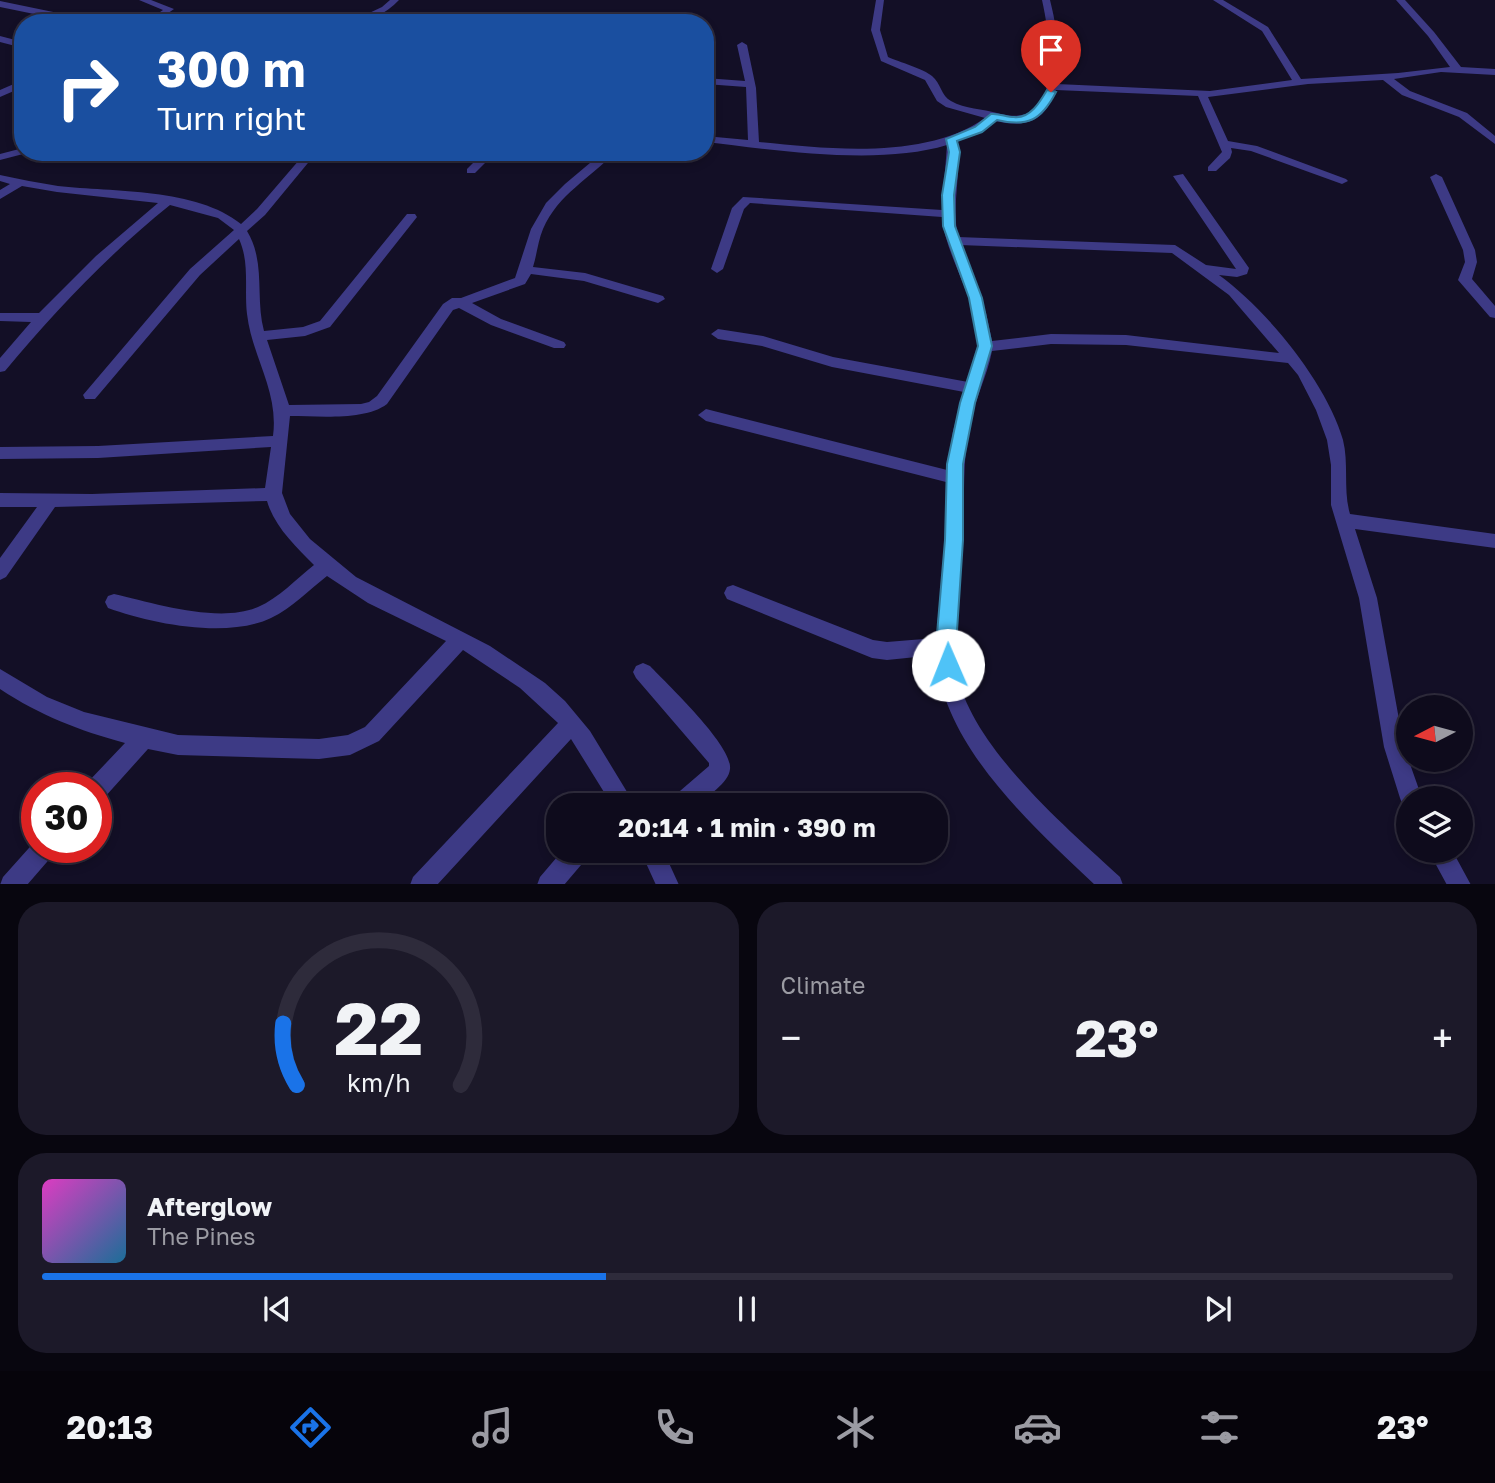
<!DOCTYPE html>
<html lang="en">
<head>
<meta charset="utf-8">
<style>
	:root { --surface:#0e0b1c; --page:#1c1929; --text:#f1f3f6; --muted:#9b9ba3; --line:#2e2b3b; --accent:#1a73e8 }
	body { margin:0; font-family:"Golos Text",sans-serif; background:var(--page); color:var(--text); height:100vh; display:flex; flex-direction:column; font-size:26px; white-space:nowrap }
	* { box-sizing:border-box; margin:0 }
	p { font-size:23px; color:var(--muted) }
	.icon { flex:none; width:38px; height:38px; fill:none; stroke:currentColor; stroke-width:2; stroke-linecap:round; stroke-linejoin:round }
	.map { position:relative; height:884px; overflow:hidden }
	.drawer { display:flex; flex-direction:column; gap:18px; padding:18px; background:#08060f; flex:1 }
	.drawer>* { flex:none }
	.banner { position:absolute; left:14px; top:14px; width:700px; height:147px; border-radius:28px; box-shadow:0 4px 10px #0003,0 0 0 2px var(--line); background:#1a4fa0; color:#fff; overflow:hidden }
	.needle { width:46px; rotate:264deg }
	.controls { position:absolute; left:1396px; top:695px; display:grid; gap:14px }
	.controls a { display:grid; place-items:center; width:77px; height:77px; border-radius:50%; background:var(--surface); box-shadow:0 4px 10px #0003,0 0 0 2px var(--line); font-size:35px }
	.speed { position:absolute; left:21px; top:772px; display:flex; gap:14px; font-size:35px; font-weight:700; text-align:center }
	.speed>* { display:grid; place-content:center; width:91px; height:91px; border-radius:50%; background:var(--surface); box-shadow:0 4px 10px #0003,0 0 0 2px var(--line); line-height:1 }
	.speed .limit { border:10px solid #d22; background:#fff; color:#111 }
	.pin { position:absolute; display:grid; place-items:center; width:60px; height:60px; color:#fff; margin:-72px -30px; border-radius:50% 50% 50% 0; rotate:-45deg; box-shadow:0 0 7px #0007 }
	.pin .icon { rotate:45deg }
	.me { position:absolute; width:77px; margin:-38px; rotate:359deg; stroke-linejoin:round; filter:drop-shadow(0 0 5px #0008) }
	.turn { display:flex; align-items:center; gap:24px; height:147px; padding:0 28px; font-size:32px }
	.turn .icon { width:91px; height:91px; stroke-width:2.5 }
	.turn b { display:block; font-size:49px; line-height:60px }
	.big { font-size:52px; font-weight:700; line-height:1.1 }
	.drawer .card { flex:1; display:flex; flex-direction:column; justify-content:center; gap:10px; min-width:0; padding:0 24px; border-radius:28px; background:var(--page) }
	.drawer .dial { align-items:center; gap:0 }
	.dial svg { height:182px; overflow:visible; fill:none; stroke:var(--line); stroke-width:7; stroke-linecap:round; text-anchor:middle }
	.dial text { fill:var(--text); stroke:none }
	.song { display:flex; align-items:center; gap:21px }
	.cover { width:84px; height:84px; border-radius:10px; background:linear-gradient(135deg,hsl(310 70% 55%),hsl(200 70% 35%)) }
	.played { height:7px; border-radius:4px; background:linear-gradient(90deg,var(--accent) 40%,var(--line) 40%) }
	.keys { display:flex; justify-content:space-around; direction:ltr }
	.heat { display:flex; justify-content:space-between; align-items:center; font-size:38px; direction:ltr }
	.drawer .tiles { flex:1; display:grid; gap:18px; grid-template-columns:1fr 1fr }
	.card:last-child { grid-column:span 2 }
	.trip { position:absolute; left:546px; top:793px; width:402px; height:70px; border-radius:28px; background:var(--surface); box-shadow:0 4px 10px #0003,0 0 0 2px var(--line); font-weight:700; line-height:70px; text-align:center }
	.dock { display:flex; height:112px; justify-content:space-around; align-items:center; background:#06040b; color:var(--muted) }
	.dock .icon { width:49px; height:49px }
	.dock .on { color:var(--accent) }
	.dock b { font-size:32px; color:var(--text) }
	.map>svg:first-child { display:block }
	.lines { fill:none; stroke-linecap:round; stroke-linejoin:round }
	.minor { fill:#3d3a85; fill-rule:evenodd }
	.route { fill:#4fc3f7; stroke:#337fa1; stroke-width:2 }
</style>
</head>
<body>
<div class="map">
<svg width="1495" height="885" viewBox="0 0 1495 885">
	<rect width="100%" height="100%" fill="#130f26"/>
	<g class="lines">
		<path class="minor" d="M139,0H151L174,9L154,23H144L163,10Z
			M390,0H399C386,14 367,23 348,23L382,7Z
			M876,0H884L880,30L888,57C899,62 924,69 932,76C941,83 941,96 951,101C965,109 983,109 997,113C1065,133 1051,41 1042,0H1050C1057,28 1061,56 1057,84L1210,91L1292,80L1262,31L1213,0H1223L1268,27L1301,79L1398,73L1450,67L1428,36L1396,0H1405L1434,32L1461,67L1495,69V75L1441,72L1394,79L1410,91L1467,113L1495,136V144L1459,117L1402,95L1383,80L1308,84L1208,97L1228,141L1257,146L1346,179L1348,181L1342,184L1251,151L1231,148L1232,152L1230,158L1216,171H1208V167L1222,152L1198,96L1056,90C1044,122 1027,128 995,121L975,135L957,141C962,174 951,204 958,237L1175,245L1206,265L1236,269L1173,176L1183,174L1249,268L1247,274L1237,277L1219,275C1266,309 1327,383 1343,440C1349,464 1343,491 1350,514L1495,534V548L1355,529L1377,598L1404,747L1422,798H1409V808L1403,806L1400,798L1384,747L1359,598L1331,505V465L1327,440L1316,410L1298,375L1288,363L1126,345L1051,344L992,351C987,377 974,401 969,427C962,466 965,505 963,544C960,585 951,626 956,666C965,742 1066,827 1120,877L1123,885H1095C1032,825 943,747 936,655L887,660L872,658L727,599L724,593L727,587L733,585L873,640L887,642L936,638L945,542L946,482L706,421L698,415L706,409L947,470L953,431L964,392L832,367L762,346L718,339L711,334L718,329L763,336L833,357L968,382C972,372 976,361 978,350C983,307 946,261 942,217L750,203L744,209L723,269L717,273L711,269L732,208L743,197L942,210L947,145C878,166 776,150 705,142V136L748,140L746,87L705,84V78L745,81L737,45L742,42L747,45L756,88L759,142C828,149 926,160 985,118L946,107L937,101L925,80L881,61L871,30ZM960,245L1172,253L1229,295L1279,353L1126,335L1051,334L992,341L986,313Z
			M0,1L92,20L96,23H78L0,7Z
			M422,15L429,17L425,23H416Z
			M0,36L23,42V48L0,42Z
			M23,80V87L0,97V90Z
			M23,148V152L27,153L0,160V154Z
			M306,152H317L265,215L247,231C266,262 255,298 264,331L303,327L320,321L407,214H415L417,217L330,327L305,336L267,340L289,405L361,404L369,402L377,396L443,304L452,298H461L515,278L531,229L546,203L565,184L603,152H615C591,178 558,194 543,229C538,241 537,254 533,267L585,273L663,296L665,299L658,303L584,281L531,274L525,284L472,303L501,319L564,342L566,345L564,348H554L491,325L459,308L453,310L387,404C365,421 318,416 290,416L282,493L290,514L310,539L356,577L490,646L545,683L565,701L590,731L635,805H612L571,739L437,885H410L413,877L558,723L520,688L463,650L379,741L350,755L319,759L178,755L148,749L104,798L96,801V788H86L88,782L125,743C78,730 41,716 0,689V669L47,697L84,712L178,735L319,739L348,735L365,727L446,641L368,603L327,576C309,590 292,608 271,618C228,639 152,624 108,608L105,602L108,596L114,594C154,603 219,624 258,607C279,598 296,579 314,565C296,547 274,526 267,501L55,507L6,577L0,580V558L37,507H0V493L92,494L265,488L271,447L98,458L0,459V447L98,446L273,436C279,391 252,357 247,314C244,289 250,263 239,239L200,275L95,399H85L83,395L190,269L234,230L218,218L170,205C109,254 56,310 5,371L0,372V358L31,322L0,321V313H39L96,256L158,203L57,192L22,186L0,199V190L10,184L0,181V175C19,179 39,183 58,186C113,192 197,188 241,224L257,209Z
			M484,152H496L475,173H467V169Z
			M1436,174L1442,177L1475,250L1477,262L1472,279L1495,306V318L1490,317L1458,280L1465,262L1463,250L1430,177Z
			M643,663L650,666C667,684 733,746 730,769C729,783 707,796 697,805H670L673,797L709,766V763L636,678L633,672L636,666Z
			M37,839V847H56L53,855L27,885H0L3,877Z
			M563,850H590L587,858L564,885H537L540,877Z
			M640,850H663L679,885H656Z
			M1428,850H1452L1471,885H1447Z"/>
	</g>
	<path class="route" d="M1047,90L1056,92C1041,121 1027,127 997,120L982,132L957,141L960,152L954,195L955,226L982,298L992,346L975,403L963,464V540L956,646L957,665L955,671L948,674L941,671L936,646L945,540L947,464L960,403L978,346L969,298L943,226L942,195L949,152L946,139L975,127L991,114C999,113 1006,117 1014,117C1030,119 1040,102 1047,90Z"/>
</svg>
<div class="controls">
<a><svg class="needle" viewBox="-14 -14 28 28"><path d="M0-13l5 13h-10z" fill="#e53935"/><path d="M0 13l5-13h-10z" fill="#9b9ba3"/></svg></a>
<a><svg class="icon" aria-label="layers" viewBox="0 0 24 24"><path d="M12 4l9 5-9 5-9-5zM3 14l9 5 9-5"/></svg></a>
</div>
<div class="speed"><div class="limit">30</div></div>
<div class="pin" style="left:1051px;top:92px;background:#d93025"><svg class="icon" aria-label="arrive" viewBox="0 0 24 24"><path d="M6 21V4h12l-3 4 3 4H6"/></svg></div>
<svg class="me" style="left:948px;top:665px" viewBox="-20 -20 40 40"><circle r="19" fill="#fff"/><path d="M0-13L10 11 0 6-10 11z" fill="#4fc3f7"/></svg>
<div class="trip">20:14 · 1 min · 390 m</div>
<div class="banner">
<div class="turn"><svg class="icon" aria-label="right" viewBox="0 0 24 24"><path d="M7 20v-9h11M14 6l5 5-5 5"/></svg><div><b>300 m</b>Turn right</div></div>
</div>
</div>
<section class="drawer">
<div class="tiles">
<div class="card dial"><svg viewBox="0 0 100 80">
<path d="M14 69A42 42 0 1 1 86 69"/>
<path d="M14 69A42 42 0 0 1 8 42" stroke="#1a73e8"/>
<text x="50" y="56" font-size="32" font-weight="700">22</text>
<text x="50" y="72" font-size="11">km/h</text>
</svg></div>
<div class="card"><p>Climate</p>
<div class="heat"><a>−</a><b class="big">23°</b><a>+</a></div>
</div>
<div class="card">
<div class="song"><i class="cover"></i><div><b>Afterglow</b><p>The Pines</p></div></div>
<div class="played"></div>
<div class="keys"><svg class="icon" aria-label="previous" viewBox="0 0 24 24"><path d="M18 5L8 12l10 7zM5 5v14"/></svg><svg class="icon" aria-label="pause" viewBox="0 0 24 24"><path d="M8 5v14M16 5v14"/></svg><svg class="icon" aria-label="next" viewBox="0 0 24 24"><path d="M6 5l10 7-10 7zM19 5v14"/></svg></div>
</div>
</div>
</section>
<nav class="dock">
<b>20:13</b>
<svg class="icon on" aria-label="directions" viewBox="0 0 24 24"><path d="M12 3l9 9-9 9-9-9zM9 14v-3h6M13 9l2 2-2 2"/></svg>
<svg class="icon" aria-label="music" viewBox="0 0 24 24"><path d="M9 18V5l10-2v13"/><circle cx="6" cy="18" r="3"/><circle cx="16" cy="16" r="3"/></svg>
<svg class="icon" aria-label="phone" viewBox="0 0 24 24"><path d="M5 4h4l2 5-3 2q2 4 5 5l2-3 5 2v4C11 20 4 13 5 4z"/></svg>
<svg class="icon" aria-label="climate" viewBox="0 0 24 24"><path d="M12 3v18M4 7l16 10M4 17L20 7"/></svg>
<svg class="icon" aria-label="car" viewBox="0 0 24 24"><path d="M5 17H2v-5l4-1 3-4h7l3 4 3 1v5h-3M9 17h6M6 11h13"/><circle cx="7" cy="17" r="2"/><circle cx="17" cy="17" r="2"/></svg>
<svg class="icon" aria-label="filters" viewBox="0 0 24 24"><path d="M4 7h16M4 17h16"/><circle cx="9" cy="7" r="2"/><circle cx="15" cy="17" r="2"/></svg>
<b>23°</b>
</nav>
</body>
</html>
